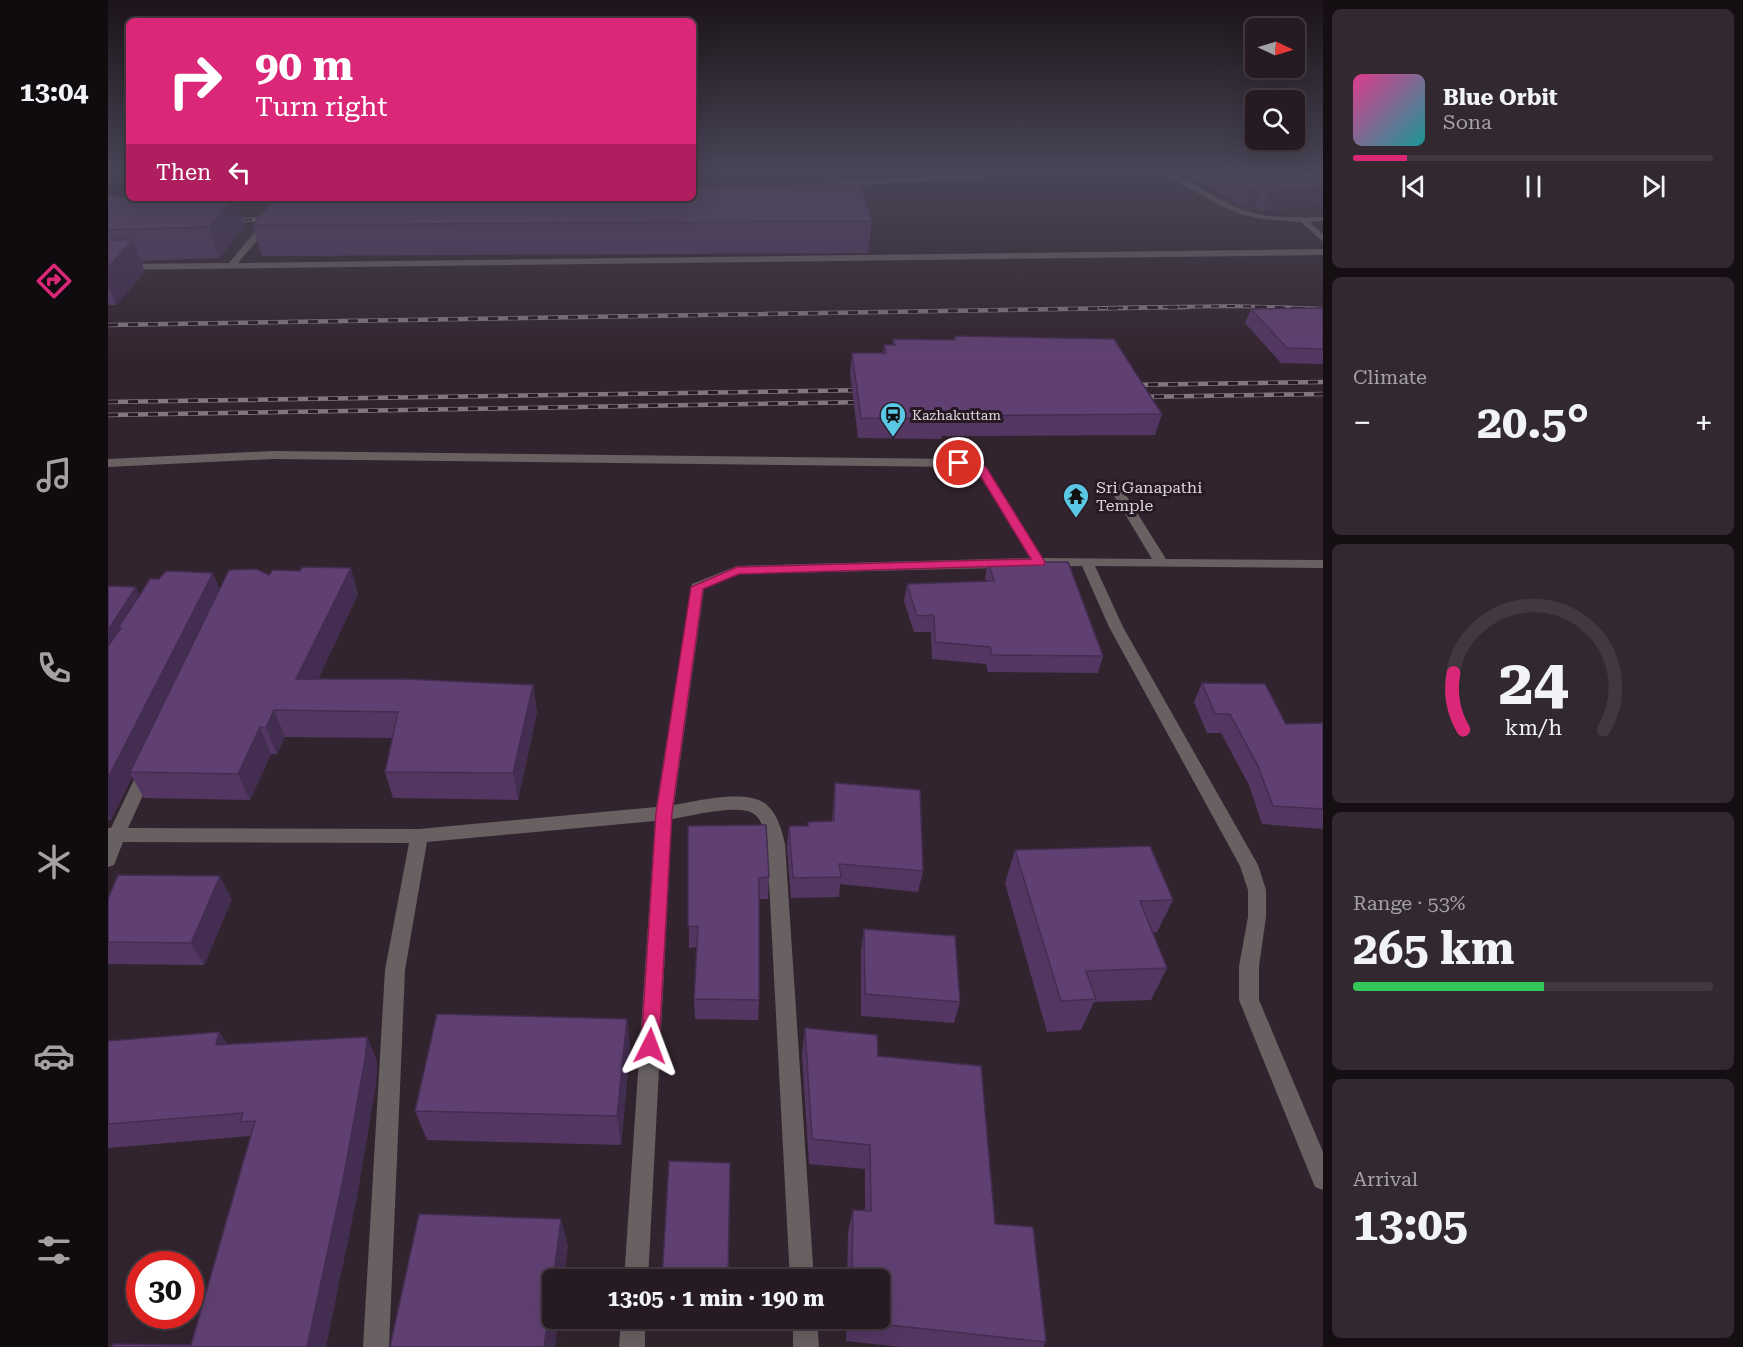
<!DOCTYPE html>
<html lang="en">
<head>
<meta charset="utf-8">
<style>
	:root { --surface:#261b22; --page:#32282f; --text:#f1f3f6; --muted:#a4a1a5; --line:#423940; --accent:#db2777 }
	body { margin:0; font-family:"Roboto Serif",serif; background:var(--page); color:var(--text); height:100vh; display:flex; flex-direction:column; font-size:22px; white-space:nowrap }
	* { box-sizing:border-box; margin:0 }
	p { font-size:20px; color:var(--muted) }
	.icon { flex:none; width:33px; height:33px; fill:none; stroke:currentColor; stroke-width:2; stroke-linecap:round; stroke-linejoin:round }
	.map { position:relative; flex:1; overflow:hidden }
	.panel { display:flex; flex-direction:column; gap:9px; padding:9px; background:#150f13; width:420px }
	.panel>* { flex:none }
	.guide { position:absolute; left:18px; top:18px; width:570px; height:183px; border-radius:9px; box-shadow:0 6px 24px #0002,0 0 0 2px var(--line); background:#db2777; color:#fff; overflow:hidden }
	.needle { width:39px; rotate:94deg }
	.tools { position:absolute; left:1137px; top:18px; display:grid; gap:12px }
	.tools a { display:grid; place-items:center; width:60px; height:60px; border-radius:9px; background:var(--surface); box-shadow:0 6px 24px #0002,0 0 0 2px var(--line); font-size:30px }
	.speed { position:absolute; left:18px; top:1251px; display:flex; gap:12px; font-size:30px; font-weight:700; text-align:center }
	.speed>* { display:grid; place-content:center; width:78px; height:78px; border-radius:50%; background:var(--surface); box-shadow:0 6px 24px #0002,0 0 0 2px var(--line); line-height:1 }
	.speed .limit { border:9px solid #d22; background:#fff; color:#111 }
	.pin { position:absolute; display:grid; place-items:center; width:51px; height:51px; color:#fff; margin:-26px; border:3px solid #fff; border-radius:50%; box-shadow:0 2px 6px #0007 }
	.me { position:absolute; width:66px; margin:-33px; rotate:3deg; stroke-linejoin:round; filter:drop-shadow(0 0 4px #0008) }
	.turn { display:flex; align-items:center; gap:21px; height:126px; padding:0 30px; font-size:27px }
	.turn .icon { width:78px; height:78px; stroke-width:2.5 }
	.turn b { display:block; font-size:42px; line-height:51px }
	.then { display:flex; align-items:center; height:57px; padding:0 30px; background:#0003; gap:12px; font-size:22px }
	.big { font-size:45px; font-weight:700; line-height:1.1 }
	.panel .card { flex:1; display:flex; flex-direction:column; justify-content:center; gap:9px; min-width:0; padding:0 21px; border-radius:9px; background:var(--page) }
	.panel .dial { align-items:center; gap:0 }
	.dial svg { height:156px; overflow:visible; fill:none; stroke:var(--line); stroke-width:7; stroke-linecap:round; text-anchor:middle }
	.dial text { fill:var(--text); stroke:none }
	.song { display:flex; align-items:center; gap:18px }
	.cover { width:72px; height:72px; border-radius:9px; background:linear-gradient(135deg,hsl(330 70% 55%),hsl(180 70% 35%)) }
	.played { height:6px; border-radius:3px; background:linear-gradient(90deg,var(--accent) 15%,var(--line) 15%) }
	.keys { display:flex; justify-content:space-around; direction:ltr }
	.heat { display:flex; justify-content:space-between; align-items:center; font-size:33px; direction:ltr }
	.charge { height:9px; border-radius:4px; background:linear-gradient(90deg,#34c759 53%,var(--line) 0) }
	.trip { position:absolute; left:434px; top:1269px; width:348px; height:60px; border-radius:9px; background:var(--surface); box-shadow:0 6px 24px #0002,0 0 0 2px var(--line); font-weight:700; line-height:60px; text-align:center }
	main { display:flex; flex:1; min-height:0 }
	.tabs { display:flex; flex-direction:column; width:108px; justify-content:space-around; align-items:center; background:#0f0b0e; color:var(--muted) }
	.tabs .icon { width:42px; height:42px }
	.tabs .selected { color:var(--accent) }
	.tabs b { font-size:27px; color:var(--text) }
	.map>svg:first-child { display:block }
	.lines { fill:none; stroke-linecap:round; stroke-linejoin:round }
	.minor { fill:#696062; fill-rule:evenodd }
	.rail-far1-casing { stroke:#82767f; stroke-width:4 }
	.rail-casing { stroke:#82767f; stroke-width:4.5 }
	.rail-far1 { stroke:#281a24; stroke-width:2; stroke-dasharray:8; stroke-linecap:butt }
	.rail { stroke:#281a24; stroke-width:3; stroke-dasharray:10; stroke-linecap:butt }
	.wall { fill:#533762 }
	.shaded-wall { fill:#432d50 }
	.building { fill:#604072; stroke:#432d50; stroke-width:1.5 }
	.route { fill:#db2777; stroke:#8e194d; stroke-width:1.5 }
	.labels { text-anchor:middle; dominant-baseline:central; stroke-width:6; stroke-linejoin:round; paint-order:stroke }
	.far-poi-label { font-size:14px; fill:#ddd4db; stroke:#281a24; text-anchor:start }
	.poi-label { font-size:16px; fill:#ddd4db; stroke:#281a24; text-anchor:start }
</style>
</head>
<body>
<main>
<nav class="tabs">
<b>13:04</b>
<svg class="icon selected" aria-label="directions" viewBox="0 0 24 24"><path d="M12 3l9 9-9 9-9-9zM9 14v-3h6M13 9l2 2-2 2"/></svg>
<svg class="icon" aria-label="music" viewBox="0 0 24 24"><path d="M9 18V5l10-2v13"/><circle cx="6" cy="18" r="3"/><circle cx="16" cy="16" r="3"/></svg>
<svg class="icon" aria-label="phone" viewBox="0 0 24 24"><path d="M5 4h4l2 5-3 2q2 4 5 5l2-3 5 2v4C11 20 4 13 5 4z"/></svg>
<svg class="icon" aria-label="climate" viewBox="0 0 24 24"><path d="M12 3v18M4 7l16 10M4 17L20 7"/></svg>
<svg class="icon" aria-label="car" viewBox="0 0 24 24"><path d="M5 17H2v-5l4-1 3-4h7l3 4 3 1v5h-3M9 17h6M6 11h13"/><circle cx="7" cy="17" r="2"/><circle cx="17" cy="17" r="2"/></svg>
<svg class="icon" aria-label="filters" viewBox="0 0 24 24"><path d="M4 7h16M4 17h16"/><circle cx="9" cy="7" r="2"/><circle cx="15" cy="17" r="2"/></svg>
</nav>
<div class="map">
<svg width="1215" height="1347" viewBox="0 0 1215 1347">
	<rect width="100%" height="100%" fill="#32242e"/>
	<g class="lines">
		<path class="minor" d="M907,171H947L943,173L675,190L671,188L675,186Z
			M1051,171H1061C1089,184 1114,204 1145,213C1168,219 1192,217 1215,217V221L1202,222L1215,234V242L1193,222L1154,219L1132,214L1111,205Z
			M155,217L162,219L158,230L130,263L1215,249V255L0,270V264L121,263L151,227Z
			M165,451L851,459L878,467L935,558L1044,559L999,484L1005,480L1011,484L1058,559L1215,560V568L987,566L1015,627L1150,865L1158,890V917L1151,966V1000L1215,1152V1190L1207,1187L1131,1000V966L1140,917V890L1132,866L1001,627L974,566L631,574L596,589L566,805C589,801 640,788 659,805C670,815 674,831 677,844L706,1280H682L659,844C657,833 655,821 646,814C632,803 582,816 564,819L540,1280H516L547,821L319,842L297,970L281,1347H255L277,970L301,843L15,842L6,865L0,867V828H3L33,765H45L47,769L20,828L311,829L548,807L584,584L629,566L922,558L870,472L850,467L165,459L0,467V459Z
			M513,1318H537V1347H511Z
			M685,1318H709L711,1347H685Z"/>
		<g class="rail-far1-casing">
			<path id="rail-far1" d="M120,220L165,219
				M991,308L1124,306L1192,308"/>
		</g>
		<g class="rail-casing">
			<path id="rail" d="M1147,307L1215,309
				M0,325L1080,307
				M1020,385L1215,382
				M1026,397L1215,394
				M0,402L762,390
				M0,415L762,402"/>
		</g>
		<use href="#rail-far1" class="rail-far1"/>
		<use href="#rail" class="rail"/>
	</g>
	<path class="wall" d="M1071,171H1215V208L1212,205L1155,211L1147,207L1137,208Z
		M0,196L21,198H129L137,226L111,258L33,261L37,272L8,305H0Z
		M764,221L760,253L154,256L145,225Z
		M1215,308V364L1173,363L1137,323L1143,309Z
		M847,336L1054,414L1047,435L834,436L833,439L750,438L742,372L744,353H775L776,345H785V339L846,340Z
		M880,562L995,656L990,673L880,672L878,664L824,659L823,632H806L796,601L799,584L878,581L877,578Z
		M161,575L250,594L210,679L425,685L429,712L410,800L285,798L277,772L284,738L177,737L169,754H163L142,800L36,798L24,777L3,820H0V586L31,595L112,590Z
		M1094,683L1178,724L1215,723V829L1154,824L1141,785L1113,733H1099L1086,702Z
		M727,783L815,871L810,892L732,884L731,897L683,898L679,847L681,826H699L700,822L724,821Z
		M580,826L661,877L660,899H651V1000L650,1020L587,1019L586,999L589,947L581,948Z
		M907,850L1065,900L1049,932H1045L1059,968L1043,1000L986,1002L973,1030L939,1032L897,883Z
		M0,899H124L96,965L0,964Z
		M756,929L852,1002L846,1023L753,1016V951Z
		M519,1019L522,1050L513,1145L319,1140L307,1111Z
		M697,1028L770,1056L887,1224L938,1342L935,1347H793L738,1341L739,1318H771V1280H739L740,1232L745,1210L757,1211V1169L701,1164L694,1055Z
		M111,1032L119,1044L259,1037L269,1061L268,1084L248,1202L83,1345L142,1137V1136L0,1148V1041Z"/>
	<path class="shaded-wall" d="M1215,186V196L1212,205L1155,211L1161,192Z
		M1153,187L1147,207L1137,208L1143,189Z
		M126,198H129L137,226L111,258L101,227Z
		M25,240L37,272L8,305L0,284V267Z
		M243,568L250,594L198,706L188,679Z
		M105,573L114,595L22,772L24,777L3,820L0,816V778Z
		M28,587L33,599L13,628H10L12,632L0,647V630Z
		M425,685L429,712L410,800L405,773Z
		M166,710L177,737L169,754L158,728Z
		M152,727L163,754L142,800L130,774Z
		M112,876L124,899L96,965L83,943Z
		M519,1019L522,1050L513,1145L509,1116Z
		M111,1032L127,1056L108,1045Z
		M259,1037L269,1061L268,1084L248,1202L218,1347H199Z
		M453,1219L460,1246L456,1280H445Z
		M444,1289V1318H451L447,1347H436Z"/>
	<path class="building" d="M1110,171H1215V186L1161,192L1153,187L1143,189Z
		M585,187H753L764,221L145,225L167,198H585Z
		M0,196H21V198H126L101,227L0,230Z
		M0,240H25L0,267Z
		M1215,308V349L1179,348L1143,309Z
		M847,336L1006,339L1054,414L836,416L837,419L753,418L744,353H778L776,345H787L785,339L847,340Z
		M880,562H960L995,656L884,655L882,647L827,642L826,615L809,616L799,584L886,581Z
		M194,567L243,568L188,679H296L425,685L405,773L277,772L290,712L166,710L158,728L152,727L130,774L22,772L121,570L148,569L161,575L165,570L192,571Z
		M58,571L105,573L0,778V646L13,628H10L42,579H51Z
		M0,586L28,587L0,630Z
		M1094,683L1157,684L1178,724L1215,723V809L1165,806L1150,766L1122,714H1107Z
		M727,783L812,790L815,871L731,864L733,877L685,878L681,826H700V822L726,821Z
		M658,825L661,877L651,878V1000L586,999L590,926L580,927V826Z
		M1042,846L1065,900L1032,901L1059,968L978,971L988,999L953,1001L907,850Z
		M10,875L112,876L83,943L0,942V899Z
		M756,929L847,936L852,1002L757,994Z
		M329,1014L519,1019L509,1116L307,1111Z
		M697,1028L769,1035L770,1056L873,1066L887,1224L925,1227L938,1342L744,1321V1318H771V1280H744L745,1210L763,1211L762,1145L704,1139Z
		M111,1032L108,1045L259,1037L257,1060L235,1180L199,1347H4L5,1344L83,1345L147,1121L132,1122L135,1113L0,1124V1041Z
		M561,1161L622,1163L620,1280H554Z
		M311,1214L453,1219L445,1280H444V1289L436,1347H282Z"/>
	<linearGradient id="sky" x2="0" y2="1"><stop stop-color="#1c1419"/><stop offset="0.47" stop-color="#494557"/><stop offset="1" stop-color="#494557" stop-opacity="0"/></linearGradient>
	<rect width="1215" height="360" fill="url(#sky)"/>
	<path class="route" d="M851,459L878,467L937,562L936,565L631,574L595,589L564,813L551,1046L549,1053L542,1055L535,1053L533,1046L548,813L583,587L629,567L923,559L870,472L847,465L845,463Z"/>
	<defs>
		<g id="station-pin" transform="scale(1.35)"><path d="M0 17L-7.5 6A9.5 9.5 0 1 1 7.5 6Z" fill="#5ac8e5" stroke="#281a24"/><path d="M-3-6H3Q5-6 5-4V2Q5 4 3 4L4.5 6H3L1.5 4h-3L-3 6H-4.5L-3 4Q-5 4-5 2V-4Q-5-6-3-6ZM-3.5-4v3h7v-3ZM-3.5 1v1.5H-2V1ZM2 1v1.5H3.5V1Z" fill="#111"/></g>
		<g id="temple-pin" transform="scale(1.35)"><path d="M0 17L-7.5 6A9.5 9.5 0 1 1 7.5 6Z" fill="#5ac8e5" stroke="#281a24"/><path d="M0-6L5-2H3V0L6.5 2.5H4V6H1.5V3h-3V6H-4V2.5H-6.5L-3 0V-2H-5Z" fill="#111"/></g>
	</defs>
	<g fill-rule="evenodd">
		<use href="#station-pin" x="785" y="415"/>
		<use href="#temple-pin" x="968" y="496"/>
	</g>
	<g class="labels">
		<g class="far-poi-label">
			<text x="804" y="415">Kazhakuttam</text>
		</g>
		<g class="poi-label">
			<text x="988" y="487">Sri Ganapathi<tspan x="988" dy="18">Temple</tspan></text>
		</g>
	</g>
</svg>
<div class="tools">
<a><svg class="needle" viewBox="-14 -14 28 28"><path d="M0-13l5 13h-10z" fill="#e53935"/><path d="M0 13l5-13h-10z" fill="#a4a1a5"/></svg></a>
<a><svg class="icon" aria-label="search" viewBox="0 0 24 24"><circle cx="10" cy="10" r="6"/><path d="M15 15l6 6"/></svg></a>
</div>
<div class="speed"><div class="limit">30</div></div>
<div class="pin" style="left:851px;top:463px;background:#d93025"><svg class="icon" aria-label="arrive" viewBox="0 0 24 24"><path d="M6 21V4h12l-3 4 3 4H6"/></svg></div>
<svg class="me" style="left:542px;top:1046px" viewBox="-20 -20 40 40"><path d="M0-17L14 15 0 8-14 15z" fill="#db2777" stroke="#fff" stroke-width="4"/></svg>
<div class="trip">13:05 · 1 min · 190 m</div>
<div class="guide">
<div class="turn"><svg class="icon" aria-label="right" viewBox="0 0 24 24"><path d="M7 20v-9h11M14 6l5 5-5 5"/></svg><div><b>90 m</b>Turn right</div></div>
<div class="then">Then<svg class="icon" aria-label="left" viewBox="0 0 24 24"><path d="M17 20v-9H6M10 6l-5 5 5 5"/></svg></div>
</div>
</div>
<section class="panel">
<div class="card">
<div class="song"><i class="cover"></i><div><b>Blue Orbit</b><p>Sona</p></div></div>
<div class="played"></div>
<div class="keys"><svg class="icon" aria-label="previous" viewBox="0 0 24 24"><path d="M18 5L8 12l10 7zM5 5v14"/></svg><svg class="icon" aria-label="pause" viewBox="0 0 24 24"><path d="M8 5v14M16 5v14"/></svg><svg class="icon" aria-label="next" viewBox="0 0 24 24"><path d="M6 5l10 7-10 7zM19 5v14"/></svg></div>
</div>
<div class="card"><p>Climate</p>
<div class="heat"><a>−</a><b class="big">20.5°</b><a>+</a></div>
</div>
<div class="card dial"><svg viewBox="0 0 100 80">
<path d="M14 69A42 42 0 1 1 86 69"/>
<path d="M14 69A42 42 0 0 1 9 40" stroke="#db2777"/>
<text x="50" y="56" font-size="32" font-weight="700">24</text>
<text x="50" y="72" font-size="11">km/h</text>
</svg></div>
<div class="card"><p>Range · 53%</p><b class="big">265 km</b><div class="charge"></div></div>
<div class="card"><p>Arrival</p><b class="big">13:05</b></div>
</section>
</main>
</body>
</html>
